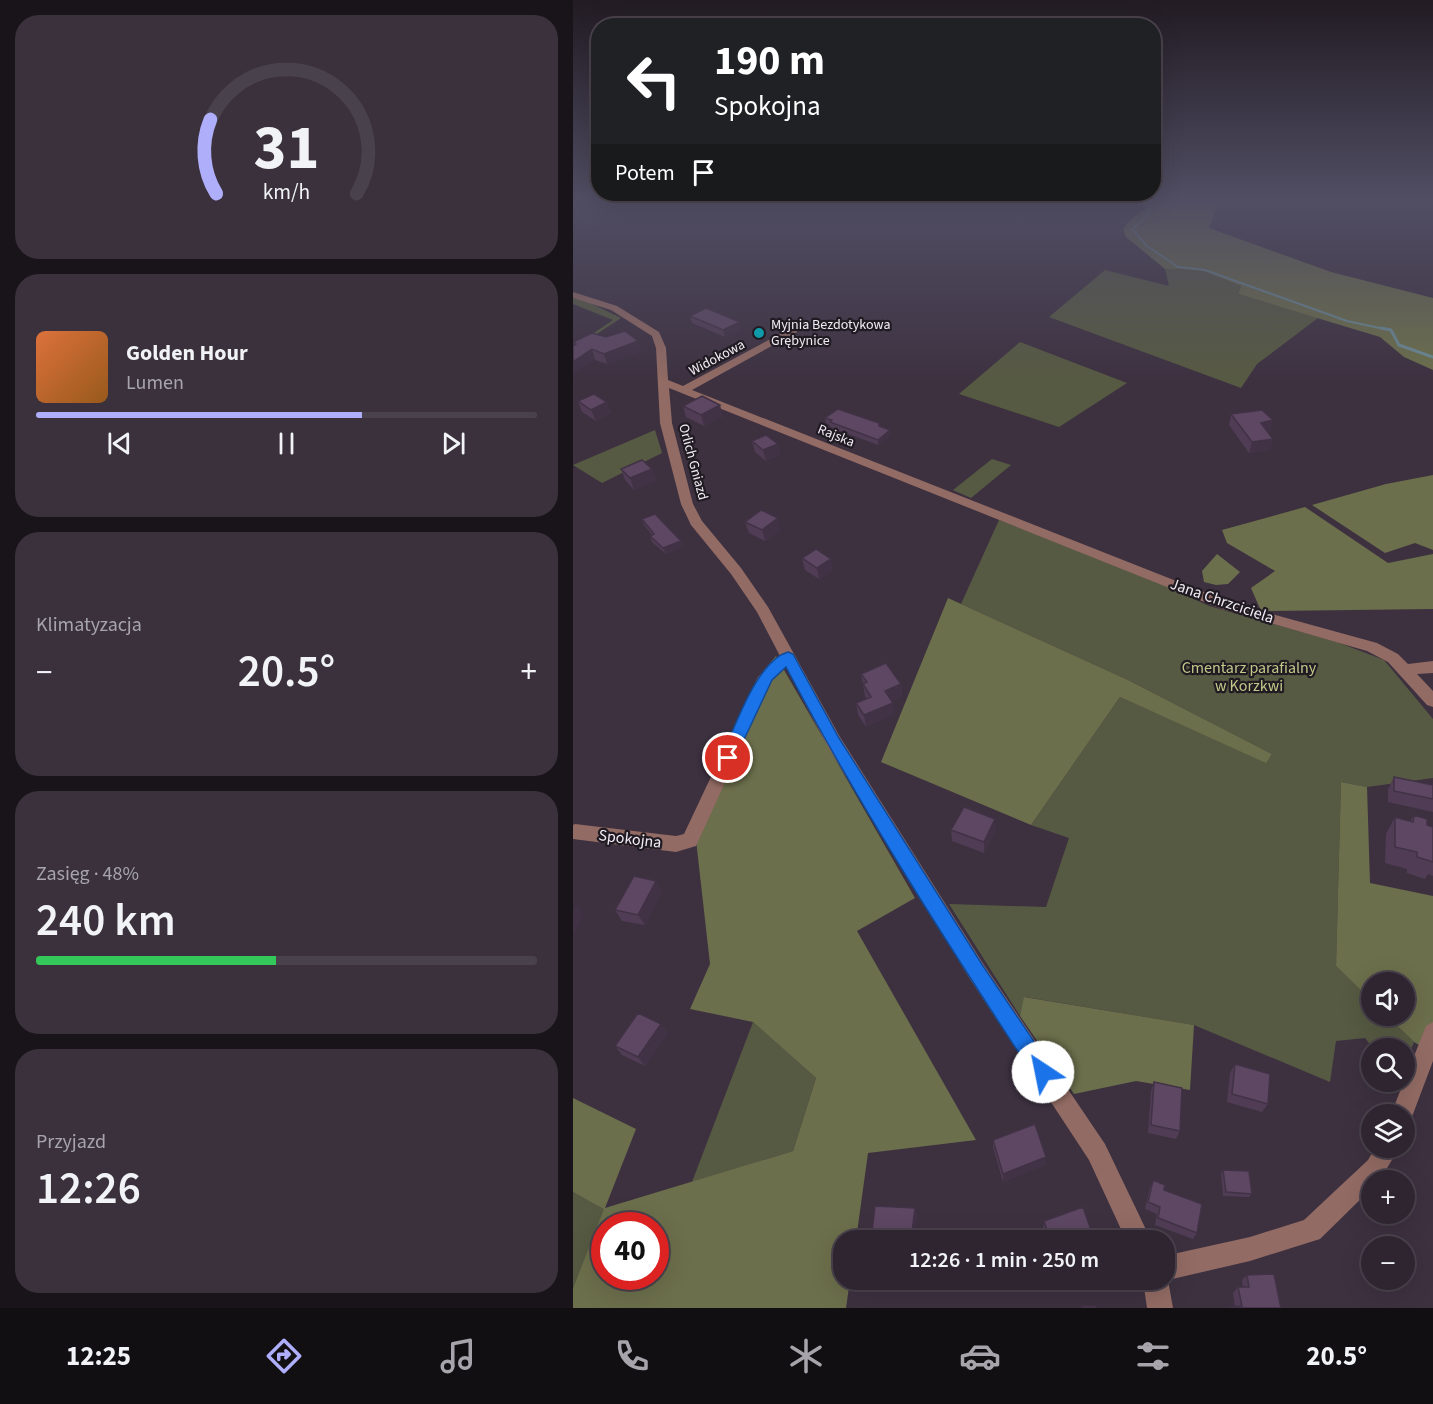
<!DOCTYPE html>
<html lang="pl">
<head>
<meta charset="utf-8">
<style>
	:root { --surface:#2e2530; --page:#3a313c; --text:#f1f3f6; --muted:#a7a5ab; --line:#49424c; --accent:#aeaefa }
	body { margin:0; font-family:"Source Sans 3",sans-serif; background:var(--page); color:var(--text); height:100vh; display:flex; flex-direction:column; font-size:22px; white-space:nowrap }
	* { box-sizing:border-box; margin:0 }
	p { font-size:20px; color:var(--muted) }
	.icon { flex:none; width:33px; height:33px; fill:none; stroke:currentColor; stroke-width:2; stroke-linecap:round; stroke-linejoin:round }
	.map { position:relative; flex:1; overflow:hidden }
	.drawer { display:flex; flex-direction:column; gap:15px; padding:15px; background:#19141a; width:573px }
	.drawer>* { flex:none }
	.guide { position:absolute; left:18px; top:18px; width:570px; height:183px; border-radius:24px; box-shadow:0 6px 24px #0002,0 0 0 2px var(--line); background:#202124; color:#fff; overflow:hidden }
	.controls { position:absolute; left:788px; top:972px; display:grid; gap:12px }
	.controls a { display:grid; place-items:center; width:54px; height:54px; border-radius:50%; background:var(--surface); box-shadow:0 6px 24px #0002,0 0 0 2px var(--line); font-size:30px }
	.speed { position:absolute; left:18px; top:1212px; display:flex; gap:12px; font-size:30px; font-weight:700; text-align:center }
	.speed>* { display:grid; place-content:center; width:78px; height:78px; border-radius:50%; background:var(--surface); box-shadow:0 6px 24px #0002,0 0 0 2px var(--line); line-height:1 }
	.speed .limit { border:9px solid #d22; background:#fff; color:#111 }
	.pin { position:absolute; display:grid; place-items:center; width:51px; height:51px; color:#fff; margin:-26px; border:3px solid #fff; border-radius:50%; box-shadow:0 2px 6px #0007 }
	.me { position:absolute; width:66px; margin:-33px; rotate:326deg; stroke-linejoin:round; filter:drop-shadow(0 0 4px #0008) }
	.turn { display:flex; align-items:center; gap:21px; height:126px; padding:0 24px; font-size:27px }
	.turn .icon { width:78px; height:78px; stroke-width:2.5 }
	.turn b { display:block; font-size:42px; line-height:51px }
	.then { display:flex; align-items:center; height:57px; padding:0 24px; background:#0003; gap:12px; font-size:22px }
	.big { font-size:45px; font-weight:600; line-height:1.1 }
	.drawer .widget { flex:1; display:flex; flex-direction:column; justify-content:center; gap:9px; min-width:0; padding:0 21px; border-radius:24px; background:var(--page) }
	.drawer .dial { align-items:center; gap:0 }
	.dial svg { height:156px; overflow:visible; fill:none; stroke:var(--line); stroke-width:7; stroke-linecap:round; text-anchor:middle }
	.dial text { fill:var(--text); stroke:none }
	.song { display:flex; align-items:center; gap:18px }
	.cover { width:72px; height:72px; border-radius:9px; background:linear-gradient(135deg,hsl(20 70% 55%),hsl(30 70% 35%)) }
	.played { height:6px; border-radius:3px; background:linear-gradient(90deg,var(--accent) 65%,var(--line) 65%) }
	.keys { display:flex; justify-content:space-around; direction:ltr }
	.heat { display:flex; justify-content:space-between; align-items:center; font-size:33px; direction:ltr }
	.charge { height:9px; border-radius:4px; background:linear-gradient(90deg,#34c759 48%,var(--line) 0) }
	.trip { position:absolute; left:260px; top:1230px; width:342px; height:60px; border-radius:24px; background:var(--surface); box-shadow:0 6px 24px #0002,0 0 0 2px var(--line); font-weight:600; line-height:60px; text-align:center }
	.dock { display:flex; height:96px; justify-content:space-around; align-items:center; background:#120f13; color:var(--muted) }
	.dock .icon { width:42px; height:42px }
	.dock .selected { color:var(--accent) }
	.dock b { font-size:27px; color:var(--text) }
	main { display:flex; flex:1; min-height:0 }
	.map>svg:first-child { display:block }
	.green { fill:#575a42 }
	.forest { fill:#6c6f4b; fill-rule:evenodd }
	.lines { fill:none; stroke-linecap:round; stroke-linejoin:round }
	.stream-far1 { stroke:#6c8b94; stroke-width:2 }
	.stream { stroke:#6c8b94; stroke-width:3 }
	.minor { fill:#926b64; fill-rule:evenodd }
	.wall { fill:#503d55 }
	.shaded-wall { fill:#413245 }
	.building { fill:#5d4763; stroke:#413245; stroke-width:1.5 }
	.route { fill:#1a73e8; stroke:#114b97; stroke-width:1.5 }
	.culture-dot { fill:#0f9aa8; stroke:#201b22; stroke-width:2 }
	.labels { text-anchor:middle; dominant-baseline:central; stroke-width:4.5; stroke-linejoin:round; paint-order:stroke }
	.far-poi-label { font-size:14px; fill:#f2eaf4; stroke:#201b22; text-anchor:start }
	.far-street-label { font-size:14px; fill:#f2eaf4; stroke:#201b22 }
	.street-label { font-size:16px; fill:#f2eaf4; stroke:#201b22 }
	.park-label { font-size:16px; fill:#c2c889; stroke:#201b22 }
</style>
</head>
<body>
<main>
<section class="drawer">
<div class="widget dial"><svg viewBox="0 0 100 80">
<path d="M14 69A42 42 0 1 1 86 69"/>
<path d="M14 69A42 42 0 0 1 11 31" stroke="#aeaefa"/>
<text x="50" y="56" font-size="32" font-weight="700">31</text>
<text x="50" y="72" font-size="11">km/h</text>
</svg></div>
<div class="widget">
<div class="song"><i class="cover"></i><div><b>Golden Hour</b><p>Lumen</p></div></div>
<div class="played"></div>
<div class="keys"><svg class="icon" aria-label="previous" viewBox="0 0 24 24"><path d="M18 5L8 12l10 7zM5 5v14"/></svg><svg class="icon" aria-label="pause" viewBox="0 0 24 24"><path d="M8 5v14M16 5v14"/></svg><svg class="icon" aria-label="next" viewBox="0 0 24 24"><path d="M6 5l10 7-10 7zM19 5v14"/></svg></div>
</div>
<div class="widget"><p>Klimatyzacja</p>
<div class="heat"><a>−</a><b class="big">20.5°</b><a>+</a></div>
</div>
<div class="widget"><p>Zasięg · 48%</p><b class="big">240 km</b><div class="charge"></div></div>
<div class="widget"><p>Przyjazd</p><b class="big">12:26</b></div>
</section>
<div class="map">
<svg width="860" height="1308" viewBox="0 0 860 1308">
	<rect width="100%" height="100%" fill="#3d3140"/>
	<path class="green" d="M592,269L627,270L668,286L665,294L745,318L684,364L668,388L476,317L532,270L596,286Z
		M0,298L15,302L48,318L0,350V347L40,320L0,304Z
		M447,342L554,383L486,427L386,394Z
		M82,430L89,453L29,483L0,465Z
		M419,459L438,465L398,498L380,490Z
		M426,520L566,574L636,606L764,642L811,660L860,719V778L794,787L768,782L763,966L798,1000V1016H814L841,1042L831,1066V1048H800L792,1038L763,1041L757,1082L621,1025L452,997L447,1016L376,904L473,907L496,838L458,825L547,697L693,762L699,754L555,680L388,604Z
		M180,1022L243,1078L220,1151L119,1182Z
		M0,1192L32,1208L0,1288Z"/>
	<path class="forest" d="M569,200H646L636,228L758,272L860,298V370L831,357L807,337L665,294L668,286L627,270L592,269L553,237L550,229L557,220L573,208Z
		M860,475V550L842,543L812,553L739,505L813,484Z
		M732,507L815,563L860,554V609L688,611L678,588L702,571L654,543L649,530Z
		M644,554L667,572L655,584L643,585L631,582L629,571Z
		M375,598L555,680L699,754L693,763L547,697L458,825L308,762Z
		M203,656L342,898L284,931L403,1140L295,1153L283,1240H270V1280H277L273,1308H0V1288L31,1209L0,1192V1098L63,1129L32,1208L220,1151L243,1078L180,1022L117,1009L137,964L123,840L111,839L191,670ZM32,1226H82V1276H32Z
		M768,782L794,787L797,883L860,896V1053L841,1042L814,1016H831V982H798V1000L763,966Z
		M451,997L621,1025L617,1090L563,1081L501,1094L447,1016Z"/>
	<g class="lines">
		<path class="stream-far1" d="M577,200L579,206L572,218L559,229L574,246L605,267L632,270L774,321L816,330"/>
		<path class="stream" d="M808,328L818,330L826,345L860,357"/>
		<path class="minor" d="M0,292L44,306L86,332L93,348L95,380L110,386L218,328H224V332L119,390L659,603L804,643L825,654L835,664L860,661V673L844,674L860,691V707L854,705L815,662L794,651L649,609L96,388L99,423L120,504L129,521L168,568L195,607L267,737L411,965L532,1144L578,1240H553L516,1160L397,979L255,747L213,667L199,680L123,846L103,852L0,839V825L2,824L103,836L111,834L185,677L207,656L184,612L158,574L118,525L108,504L87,423L83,348L79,336L38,310L0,298Z
			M860,1022V1061L837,1122L831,1124V1114H818L853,1026Z
			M802,1148H826L807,1180H798V1189L747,1239L677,1261L595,1280L600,1308H574L570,1280H591V1256L677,1237L731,1220L795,1160Z"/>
	</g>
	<path class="wall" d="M117,316L168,329L152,337L119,323Z
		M0,342L69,351L34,364L22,360L1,345Z
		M5,401L34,402L38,413L23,421L9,412Z
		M110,406L150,416L131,426L113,417Z
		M658,414L698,431L695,432L700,439L697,450L676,453L656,425Z
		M252,418L318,436L305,445L257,427V425L253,423Z
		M179,441L205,444L207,455L193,461L182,452Z
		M48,469H79L83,481L61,490L52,480Z
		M69,519L108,541L110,546L93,554L79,542L77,536L79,535L71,525Z
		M172,522L208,530L192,541L176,533Z
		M229,558L260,570L246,579L232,570Z
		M288,674L328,684L329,696L318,701L321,714L293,727L285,715L283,703L294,699L292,696Z
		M821,777L860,785V812L815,802V789Z
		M841,815L854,825L860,827V876L855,874L852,879L834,873V869L812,863L813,834L822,817L837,821Z
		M378,830H423L411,853L379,841Z
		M83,881L89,892L72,925L49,921L42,910Z
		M88,1024L95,1033L72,1066L49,1055L42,1046Z
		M662,1064L695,1104L689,1112L654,1102L657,1073Z
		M581,1082L607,1131L603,1139L575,1133L578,1091Z
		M420,1140L473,1157L472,1165L430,1182L420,1147Z
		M650,1170L679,1194L676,1197L650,1196L648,1173Z
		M580,1180L591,1190L624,1233L620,1239L582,1225L584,1214L572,1209L577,1187Z
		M471,1221L520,1236L518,1240H474L470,1228Z
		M674,1275L708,1308H655L657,1307H662L660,1293L665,1287H670L669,1280Z"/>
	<path class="shaded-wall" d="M13,200H54L51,201L0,206V201Z
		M167,322L168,329L152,337L150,330Z
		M65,341L69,351L34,364L31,354Z
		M19,349L22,360L0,375V362Z
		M34,402L38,413L23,421L18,410Z
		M147,405L150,416L131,426L128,415Z
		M700,420L698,431L685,434L688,423Z
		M317,430L318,436L305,445V440Z
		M700,439L697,450L676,453L679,442Z
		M205,444L207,455L193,461L190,450Z
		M79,469L83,481L61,490L57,478Z
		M205,518L208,530L192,541L189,530Z
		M108,541L110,546L93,554L90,548Z
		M258,559L260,570L246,579L244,568Z
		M328,684L329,696L314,703L312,691Z
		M320,703L321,714L293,727L291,715Z
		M422,819L423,830L411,853V842Z
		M83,881L89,892L72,925L65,915Z
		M3,904L11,915L0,936V911Z
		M88,1024L95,1033L72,1066L65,1057Z
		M473,1157L472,1165L430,1182V1174Z
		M342,1208L344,1215L341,1240H338Z
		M520,1236L518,1240H509Z"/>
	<path class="building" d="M133,308L167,322L150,330L117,316Z
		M52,331L65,341L31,354L19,349L0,362V346L3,344L0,342L19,333L33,337Z
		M21,394L34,402L18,410L5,401Z
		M129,396L147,405L128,415L110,406Z
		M265,409L306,423V426L317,430L305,440L257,422L259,420L252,418Z
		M689,410L700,420L688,423L700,439L679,442L658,414Z
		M193,435L205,444L190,450L179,441Z
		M69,460L79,469L57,478L48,469Z
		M188,510L205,518L189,530L172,522Z
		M82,514L108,541L90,548L77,536L81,534L69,519Z
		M243,549L258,559L244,568L229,558Z
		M313,663L328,684L312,691L320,703L291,715L283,703L298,697L290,684L294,682L288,674Z
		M821,777L860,785V799L821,791Z
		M391,807L422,819L411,842L378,830Z
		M841,815L854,819V825L860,827V862L844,857V852L822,847V817L840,822Z
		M61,876L83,881L65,915L42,910Z
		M65,1013L88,1024L65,1057L42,1046Z
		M662,1064L697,1074L695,1104L659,1094Z
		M581,1082L609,1088L607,1131L578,1125Z
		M462,1124L473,1157L430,1174L420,1140Z
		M650,1170L676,1171L679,1194L653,1192Z
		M580,1180L592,1185L591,1190L629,1204L624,1233L585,1218L587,1207L575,1202Z
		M302,1206L342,1208L338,1240H298Z
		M510,1207L520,1236L509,1240H477L471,1221Z
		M701,1274L708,1308H657V1307L669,1306L665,1287H676L674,1275Z
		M508,1306H523V1308H508Z"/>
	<linearGradient id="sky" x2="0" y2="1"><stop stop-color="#221b23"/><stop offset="0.52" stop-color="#514e64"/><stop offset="1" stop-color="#514e64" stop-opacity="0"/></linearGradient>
	<rect width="860" height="383" fill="url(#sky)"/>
	<path class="route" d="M215,652L220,654L266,738L410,966L477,1065L480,1072L477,1079L470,1082L463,1079C375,945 288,809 213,667L199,680L160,763H150L148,758C161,730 183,661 215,652Z"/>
	<circle class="culture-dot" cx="186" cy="333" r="6"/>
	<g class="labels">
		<g class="far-poi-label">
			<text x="198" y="325">Myjnia Bezdotykowa<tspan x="198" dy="16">Grębynice</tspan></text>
		</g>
		<g class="far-street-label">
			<text transform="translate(144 358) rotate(-28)">Widokowa</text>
			<text transform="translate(263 436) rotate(22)">Rajska</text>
			<text transform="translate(120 462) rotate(75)">Orlich Gniazd</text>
		</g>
		<g class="street-label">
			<text transform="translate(649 601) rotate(19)">Jana Chrzciciela</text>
			<text transform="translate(57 839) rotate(7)">Spokojna</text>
		</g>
		<g class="park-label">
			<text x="676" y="668">Cmentarz parafialny<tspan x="676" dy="18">w Korzkwi</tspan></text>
		</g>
	</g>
</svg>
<div class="controls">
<a><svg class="icon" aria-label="sound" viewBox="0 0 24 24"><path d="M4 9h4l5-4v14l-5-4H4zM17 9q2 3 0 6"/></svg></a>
<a><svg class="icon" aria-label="search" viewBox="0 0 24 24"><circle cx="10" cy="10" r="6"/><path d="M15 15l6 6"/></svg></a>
<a><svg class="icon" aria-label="layers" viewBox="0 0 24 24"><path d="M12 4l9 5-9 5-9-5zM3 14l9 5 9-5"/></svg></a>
<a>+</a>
<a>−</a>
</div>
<div class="speed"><div class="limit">40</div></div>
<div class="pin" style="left:155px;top:758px;background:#d93025"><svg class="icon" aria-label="arrive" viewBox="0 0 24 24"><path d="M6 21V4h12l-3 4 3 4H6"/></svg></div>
<svg class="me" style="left:470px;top:1072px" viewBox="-20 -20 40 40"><circle r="19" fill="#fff"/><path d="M0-13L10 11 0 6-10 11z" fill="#1a73e8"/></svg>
<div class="trip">12:26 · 1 min · 250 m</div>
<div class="guide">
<div class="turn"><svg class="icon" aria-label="left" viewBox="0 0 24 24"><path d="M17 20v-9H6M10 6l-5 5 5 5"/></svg><div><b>190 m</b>Spokojna</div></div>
<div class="then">Potem<svg class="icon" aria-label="arrive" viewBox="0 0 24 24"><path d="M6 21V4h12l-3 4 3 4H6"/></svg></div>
</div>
</div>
</main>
<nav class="dock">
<b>12:25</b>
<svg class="icon selected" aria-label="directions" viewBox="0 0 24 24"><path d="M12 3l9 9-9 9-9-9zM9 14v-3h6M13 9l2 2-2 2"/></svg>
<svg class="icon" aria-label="music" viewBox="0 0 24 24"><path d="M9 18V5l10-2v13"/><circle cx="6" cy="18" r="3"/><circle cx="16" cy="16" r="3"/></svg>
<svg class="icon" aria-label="phone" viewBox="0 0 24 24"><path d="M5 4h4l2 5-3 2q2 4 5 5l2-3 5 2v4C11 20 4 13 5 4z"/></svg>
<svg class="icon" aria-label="climate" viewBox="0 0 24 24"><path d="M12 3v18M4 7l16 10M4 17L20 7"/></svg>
<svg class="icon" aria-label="car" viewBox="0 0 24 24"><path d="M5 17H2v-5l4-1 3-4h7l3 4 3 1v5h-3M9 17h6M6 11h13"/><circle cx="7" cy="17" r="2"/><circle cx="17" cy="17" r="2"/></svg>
<svg class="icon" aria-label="filters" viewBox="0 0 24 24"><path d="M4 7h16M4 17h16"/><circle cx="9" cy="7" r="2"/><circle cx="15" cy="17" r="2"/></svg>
<b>20.5°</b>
</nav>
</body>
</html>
